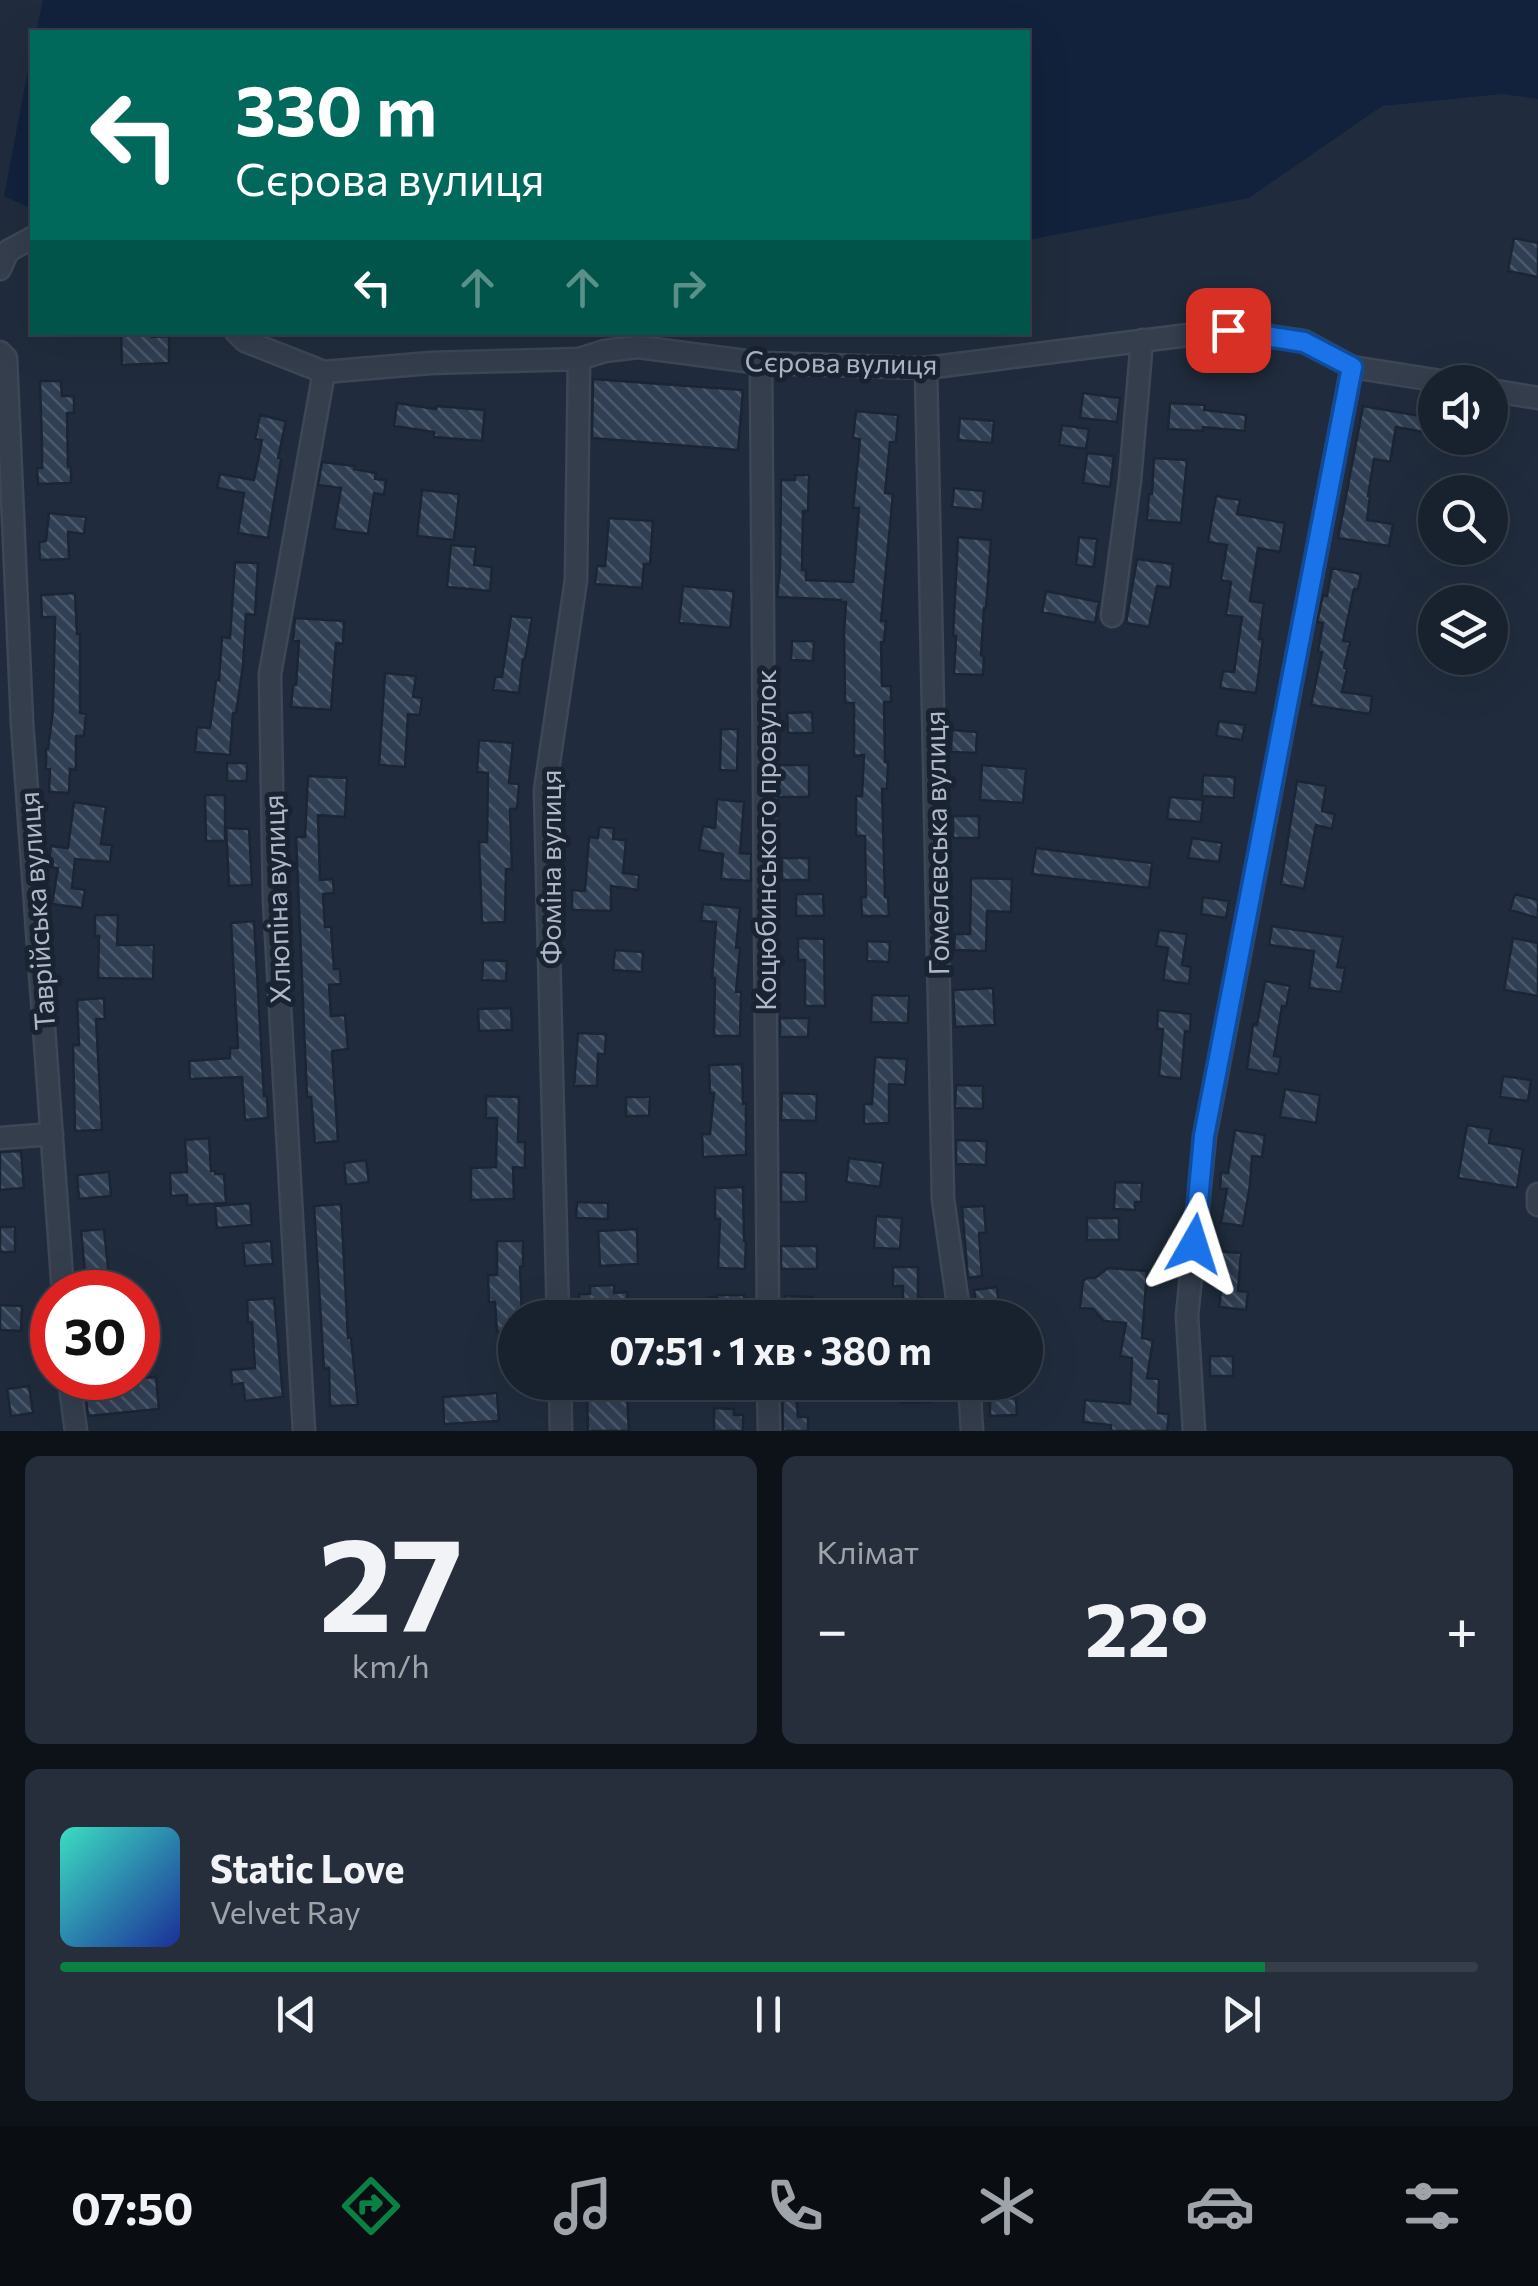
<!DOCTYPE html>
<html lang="uk">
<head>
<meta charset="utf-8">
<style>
	:root { --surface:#18212e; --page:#252e3a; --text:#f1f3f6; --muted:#9fa3aa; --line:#363e4a; --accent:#0b8043 }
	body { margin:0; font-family:Commissioner,sans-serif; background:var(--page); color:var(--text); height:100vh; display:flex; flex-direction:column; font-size:38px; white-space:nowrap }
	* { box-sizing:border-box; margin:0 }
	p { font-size:32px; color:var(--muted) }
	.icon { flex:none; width:55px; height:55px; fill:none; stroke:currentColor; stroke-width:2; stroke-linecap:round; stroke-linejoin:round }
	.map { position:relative; height:1431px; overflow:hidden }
	.details { display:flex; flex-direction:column; gap:25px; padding:25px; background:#0d1219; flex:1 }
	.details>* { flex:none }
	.guide { position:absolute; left:30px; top:30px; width:1000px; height:305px; border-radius:0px; box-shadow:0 10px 40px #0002,0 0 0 2px var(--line); background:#00695c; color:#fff; overflow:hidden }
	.tools { position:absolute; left:1418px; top:365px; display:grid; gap:20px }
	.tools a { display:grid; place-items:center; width:90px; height:90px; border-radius:50%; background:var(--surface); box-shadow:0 10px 40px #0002,0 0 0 2px var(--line); font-size:50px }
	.speed { position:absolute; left:30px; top:1270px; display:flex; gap:20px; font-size:50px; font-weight:700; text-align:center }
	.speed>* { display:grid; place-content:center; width:130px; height:130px; border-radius:50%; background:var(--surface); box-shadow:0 10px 40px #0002,0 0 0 2px var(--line); line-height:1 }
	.speed .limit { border:15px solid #d22; background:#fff; color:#111 }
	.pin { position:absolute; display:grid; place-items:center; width:85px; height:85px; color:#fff; margin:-42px; border-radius:20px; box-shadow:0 5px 15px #0006 }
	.me { position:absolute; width:110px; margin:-55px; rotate:6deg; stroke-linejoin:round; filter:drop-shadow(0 0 8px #0008) }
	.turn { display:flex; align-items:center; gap:35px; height:210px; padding:0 40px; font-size:45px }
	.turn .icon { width:130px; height:130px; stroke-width:2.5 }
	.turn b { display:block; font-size:70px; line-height:85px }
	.lanes { display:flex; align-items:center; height:95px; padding:0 40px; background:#0003; justify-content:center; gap:50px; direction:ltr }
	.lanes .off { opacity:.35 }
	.big { font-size:75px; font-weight:700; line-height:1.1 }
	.details .widget { flex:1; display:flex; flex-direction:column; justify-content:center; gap:15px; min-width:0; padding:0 35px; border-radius:15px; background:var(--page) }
	.details .dial { align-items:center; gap:0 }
	.dial b { font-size:130px; line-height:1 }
	.song { display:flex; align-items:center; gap:30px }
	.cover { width:120px; height:120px; border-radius:15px; background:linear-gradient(135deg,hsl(170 70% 55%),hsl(230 70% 35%)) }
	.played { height:10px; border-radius:5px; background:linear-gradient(90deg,var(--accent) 85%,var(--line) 85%) }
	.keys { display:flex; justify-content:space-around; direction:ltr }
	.heat { display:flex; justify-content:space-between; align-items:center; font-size:55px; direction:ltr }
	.details .tiles { flex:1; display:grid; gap:25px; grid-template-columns:1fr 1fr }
	.widget:last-child { grid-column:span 2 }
	.trip { position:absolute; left:498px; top:1300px; width:545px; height:100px; border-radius:50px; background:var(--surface); box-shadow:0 10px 40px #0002,0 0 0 2px var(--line); font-weight:700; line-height:100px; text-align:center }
	.tabs { display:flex; height:160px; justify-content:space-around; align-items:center; background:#0a0d12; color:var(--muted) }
	.tabs .icon { width:70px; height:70px }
	.tabs .active { color:var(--accent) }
	.tabs b { font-size:45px; color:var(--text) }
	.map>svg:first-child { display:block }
	.water { fill:#12223c }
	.building { fill:url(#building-back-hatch); stroke:#1b2534; stroke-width:2.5 }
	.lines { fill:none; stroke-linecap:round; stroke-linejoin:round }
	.minor-casing { stroke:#3d4756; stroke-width:25 }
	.minor { stroke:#343e4d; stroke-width:20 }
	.route-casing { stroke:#114b97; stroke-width:25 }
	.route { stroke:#1a73e8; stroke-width:18 }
	.labels { text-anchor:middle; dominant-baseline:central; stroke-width:10; stroke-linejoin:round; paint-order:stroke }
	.street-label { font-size:28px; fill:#afb8c9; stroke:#192332 }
</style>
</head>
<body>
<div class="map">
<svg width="1538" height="1431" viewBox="0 0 1538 1431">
	<defs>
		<pattern id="building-back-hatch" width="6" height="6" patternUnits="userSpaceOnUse" patternTransform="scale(2.5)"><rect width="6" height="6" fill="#313f54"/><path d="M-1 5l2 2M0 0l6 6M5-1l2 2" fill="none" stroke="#4c596b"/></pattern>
	</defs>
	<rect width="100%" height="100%" fill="#202c3d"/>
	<path class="water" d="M43,0H1538V99L1502,94L1382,106L1249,198L1028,240V32H36Z
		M32,49V209L4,196Z"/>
	<path class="building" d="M1514,238L1538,243V277L1508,271Z
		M121,332H152V337L169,336V363L122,365Z
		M593,379L743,390L738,450L592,438Z
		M40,381H61L62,396H74V413H67L68,467H71V483L38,484L37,468H42V446Z
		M1083,393L1120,398L1117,422L1080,418Z
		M397,403L436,409L437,406L485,410L482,441L434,437V432L394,426Z
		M1170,403L1205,405L1204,410L1246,415L1245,431L1203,427V431L1168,429Z
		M1363,406L1426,417L1423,432L1396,427L1390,462L1374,459L1368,496H1370L1367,520L1393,524L1389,546L1338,538Z
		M856,411L898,415L896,442H890L885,493L893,494L881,621H886L884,642H881L882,686H891V702H884L885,762H888L887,789H882L885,897H888L889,916H862L861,897H866L865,836H856V796H862L864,755L854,756V703H845L844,632L846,602H841V600L777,597L780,569L781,480H795V475H809L808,511H803L802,570H806V580L853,582L859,508H853L860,439L853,438Z
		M260,415L286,421L278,458L281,459L268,538L238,533L244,493L217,488L220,474L254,480L262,440L255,439Z
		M960,418L994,421L992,443L958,440Z
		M1062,425L1089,429L1086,449L1059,445Z
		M1087,453L1114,456L1110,487L1083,483Z
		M1154,458L1187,460L1181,523L1147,520L1149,494H1152Z
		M322,462L355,466L354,469L376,473L375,479L386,480L384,495L374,493L368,534L334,529L341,488L318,485Z
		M954,488L984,491L982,510L952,507Z
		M422,490L459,494L454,540L417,536Z
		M1216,496L1240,500L1237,514L1285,523L1280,552L1258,548L1250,601L1264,603L1259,639H1263L1256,693L1220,688L1223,671L1234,672L1242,617L1226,615L1231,582L1221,580L1227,545L1208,542Z
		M49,513L86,517L84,534L68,532L69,559L40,560L39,542L46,541Z
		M609,518L653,521L650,564H644L642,588L595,584L597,566H605Z
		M958,537L991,540L986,608H984L981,655L984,656L983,675L954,674L956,636H953Z
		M1079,537L1097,539L1094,567L1076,565Z
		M451,545L476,547L474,565L492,567L490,591L447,587Z
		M1137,559L1173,564L1170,588L1157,586L1149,627L1126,623Z
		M235,562L258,563L255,615L246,614L243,666L236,713H233L230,755L195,752L197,727L210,728L216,680H219L222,637L230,638Z
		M1332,568L1361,574L1358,589H1354L1343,641L1350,642L1344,668L1347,669L1342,692L1372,696L1370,714L1311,705L1322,652L1318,651L1323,623L1317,622L1323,595L1327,596Z
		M683,586L734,591L730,628L679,623Z
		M1046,591L1099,602L1095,623L1042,612Z
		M75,593L77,634H80V713L86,714L84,736H76V770L70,769L69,793L49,792L50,769H46V749H48L53,710L55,617H42L41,595Z
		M511,616L532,618L525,659H523L519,693L493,690L495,677H502Z
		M295,618L344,621L343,644L336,643L331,710L291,707L293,685H296L299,641H293Z
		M792,641H814L813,661L791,660Z
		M385,673L416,676L413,697L422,698L420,715L408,714L405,767L379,765Z
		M812,712L813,733H788L787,713Z
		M1219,721L1245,725L1242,740L1216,736Z
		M721,729H738L737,771L720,770Z
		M952,730L977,732L976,753L951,752Z
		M479,740L513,743L509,783L519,784L517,809H510L512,869H506L505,922L482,923L479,842H487L488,773L477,772Z
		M227,763H247V781H227Z
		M778,765H809V797H778Z
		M982,765L1026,769L1023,803L980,800Z
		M1203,775L1235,777L1234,798L1202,796Z
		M308,776L347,778L345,817L318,815L320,880L333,879L334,893L323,894L325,927H331L334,969H340L341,984L329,985L331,1016L345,1015L348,1049L332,1051L338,1141L315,1143L311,1097H307L296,837H305Z
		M1297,781L1326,786L1322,811L1335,814L1332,829L1316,825L1304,889L1281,884Z
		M205,795H225V841H206Z
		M1170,797L1203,800L1201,822L1167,819Z
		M717,799L744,802L740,853L751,854V881L721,879L723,854L699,850L703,826L715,828Z
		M74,802L106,807L101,844L112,845L110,862L75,859L72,888L85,890L82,908L52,904L58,868L48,867L51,846L68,848Z
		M953,816H979V838H953Z
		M599,827L614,828L613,839L626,840L623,873L639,875L638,890L611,886V911L572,910V890L585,891L589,837L598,838Z
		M226,828L249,829L252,885L229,886Z
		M1192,838L1222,843L1219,862L1188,858Z
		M1036,848L1152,863L1149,888L1032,874Z
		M782,858H809V880H782Z
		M971,878L1012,879L1011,912L987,911L986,951L954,950L955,934H970Z
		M796,894H823L824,916H796Z
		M1515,894L1538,900V918L1510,910Z
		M1203,897L1229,901L1226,918L1201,914Z
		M703,904L740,908L736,948H740L736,992H741L740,1036H714L715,978H712L716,922L701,921Z
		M95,915H118L117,945H154L153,979L98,978L99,936H95Z
		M254,921L264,1096H267L268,1118L245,1120L242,1077L190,1079L189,1061L230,1058V1048H238L231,923Z
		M1272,926L1343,937L1337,967L1345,968L1341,992L1309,988L1314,951L1269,945Z
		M1159,930L1187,934L1182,965L1191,967L1189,984L1163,980L1168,948L1156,946Z
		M798,938L824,939L825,1006H805V960H798Z
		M1513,938L1538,943V996L1504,990Z
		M867,941L890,942L889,962L867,961Z
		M615,950L643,952L642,972L613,970Z
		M483,960L507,961L506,981L482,980Z
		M1265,981L1290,986L1286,1007L1282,1006L1274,1056L1281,1057L1278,1074L1247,1069L1253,1024L1257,1025Z
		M993,988L995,1025L955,1027L953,990Z
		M872,995L909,996L908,1023L871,1022Z
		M104,998L105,1019H96L102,1130L75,1131L73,1045H79L77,1000Z
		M511,1008L512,1030L479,1031L478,1009Z
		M1158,1010L1191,1014L1190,1032L1185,1031L1181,1079L1159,1076L1163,1029H1157Z
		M780,1018H809L808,1037H780Z
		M578,1033L606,1034L605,1054H598L597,1086H574Z
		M875,1057L907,1059L905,1085L889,1084V1123L864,1124V1104H872Z
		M742,1064L743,1104H746V1155L703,1157L702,1134H710L714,1093H710L709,1065Z
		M1503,1076L1531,1080L1528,1101L1500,1097Z
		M956,1085L983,1086V1109L955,1108Z
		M1285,1089L1320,1095L1316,1123L1280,1117Z
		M782,1093L817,1094L816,1121L781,1120Z
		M486,1096L519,1097L518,1142H525V1168L513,1167L514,1199L471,1200V1168L496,1167L497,1118H486Z
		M626,1097H650L649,1116H626Z
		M1467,1125L1491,1129L1489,1143L1523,1149L1517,1188L1458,1178Z
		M1235,1130L1265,1135L1262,1157L1252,1156L1250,1185L1243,1226L1221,1223L1227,1189H1220L1221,1172L1228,1173Z
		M209,1138L211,1171H215V1174H224L226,1203L187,1205V1195L171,1196L170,1173L187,1172L185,1140Z
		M956,1140L987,1141L986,1165L956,1164Z
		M21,1151L24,1188L0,1190V1152Z
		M849,1158L883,1163L880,1187L846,1182Z
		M366,1160L369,1182L346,1185L344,1163Z
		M109,1172L111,1196L79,1199L77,1175Z
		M781,1172L806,1173V1202H781Z
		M1115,1182L1142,1183L1141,1202H1135V1210L1114,1209Z
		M743,1187L744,1241L746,1242L745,1269L718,1268L720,1219H715V1188Z
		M577,1202L608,1203V1219L576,1218Z
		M250,1203L252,1225L217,1228L215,1206Z
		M341,1204L348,1338H351L358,1405L330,1406L329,1368L324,1369L314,1206Z
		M984,1206L986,1233H979L982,1276L968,1278L962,1207Z
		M876,1216L902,1218L900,1249L874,1248Z
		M1087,1218H1119V1240H1087Z
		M0,1227H15V1252H0Z
		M104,1229L109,1277L121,1276L122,1292H87L81,1231Z
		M637,1229L638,1264L600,1266L598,1231Z
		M271,1241L273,1264L245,1266L243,1243Z
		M497,1241H523V1266L520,1267L522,1318H515V1330L497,1332L495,1302H489L488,1275H497Z
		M781,1246H817V1269H781Z
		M1215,1251L1241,1253L1238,1291L1248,1292L1246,1310L1219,1307L1223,1275L1213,1274Z
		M893,1267H918V1298H921V1317H903V1286H893Z
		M1108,1268L1147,1271L1142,1338L1153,1340L1147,1378L1159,1379L1158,1413L1169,1414L1167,1431H1111V1425L1083,1422L1085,1400L1130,1404L1132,1358L1120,1356L1126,1323L1104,1321L1093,1309L1080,1308L1083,1281L1087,1278H1095Z
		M614,1285V1293L627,1292L628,1318H580L579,1294H590V1286Z
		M997,1287L999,1308L977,1310L974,1290Z
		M717,1295H744V1318H707L708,1297H717Z
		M785,1296L813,1297V1318H784Z
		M274,1298L283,1397L245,1401L243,1383L232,1385L231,1370L255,1368L252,1322L248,1323L247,1300Z
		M0,1305L22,1306L21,1331L0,1330Z
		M1210,1356H1233V1376H1210Z
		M156,1377L159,1409L88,1416L85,1391L106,1389L105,1381Z
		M782,1382H795L798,1417H808V1431H783Z
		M900,1382H932V1402L901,1403Z
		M29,1386L33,1413L11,1416L7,1389Z
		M497,1393L499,1421L444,1424L443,1397Z
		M627,1394L629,1431H588L587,1395Z
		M1016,1398L1017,1415L990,1416V1399Z
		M714,1408L734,1409V1415H743V1431H714Z"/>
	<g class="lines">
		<g class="minor-casing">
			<path id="minor" d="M0,269L8,251L32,238
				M236,332L245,341L324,372L430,363L579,359L605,351L638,347L761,363L926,368L1228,330L1304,341L1352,367L1447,382
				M0,352L6,358L22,722L63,1292
				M761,363L768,1318
				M926,368L943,1199L960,1318
				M1490,390L1538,398
				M1112,616L1130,480L1142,340
				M0,1138L52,1134
				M1538,1194V1205
				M558,1318L545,790L576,580L579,359
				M69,1378L76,1431
				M560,1382L561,1431
				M768,1382L769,1431
				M969,1382L972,1431
				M304,1431L274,900L270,674L324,372
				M1194,1431L1187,1316L1205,1137L1352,367"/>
		</g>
		<use href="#minor" class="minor"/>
	</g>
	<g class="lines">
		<g class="route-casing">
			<path id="route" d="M1194,1244L1204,1136L1352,367L1304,342L1228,330"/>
		</g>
		<use href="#route" class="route"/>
	</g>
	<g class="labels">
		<g class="street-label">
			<text transform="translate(841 362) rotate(1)">Сєрова вулиця</text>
			<text transform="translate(765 840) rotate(-90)">Коцюбинського провулок</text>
			<text transform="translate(936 843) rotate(-91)">Гомелєвська вулиця</text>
			<text transform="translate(550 867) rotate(-90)">Фоміна вулиця</text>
			<text transform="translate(276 899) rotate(-92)">Хлюпіна вулиця</text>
			<text transform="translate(36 911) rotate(-94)">Таврійська вулиця</text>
		</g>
	</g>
</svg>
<div class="tools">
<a><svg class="icon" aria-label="sound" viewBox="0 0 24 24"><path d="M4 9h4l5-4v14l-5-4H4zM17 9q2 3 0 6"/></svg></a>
<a><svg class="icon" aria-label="search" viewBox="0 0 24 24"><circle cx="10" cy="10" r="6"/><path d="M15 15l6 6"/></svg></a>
<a><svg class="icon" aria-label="layers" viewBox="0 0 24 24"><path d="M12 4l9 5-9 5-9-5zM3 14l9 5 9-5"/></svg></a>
</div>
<div class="speed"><div class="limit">30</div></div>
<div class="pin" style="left:1228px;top:330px;background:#d93025"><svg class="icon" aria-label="arrive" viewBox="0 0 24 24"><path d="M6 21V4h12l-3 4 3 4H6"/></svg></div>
<svg class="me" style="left:1194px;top:1244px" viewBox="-20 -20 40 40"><path d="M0-17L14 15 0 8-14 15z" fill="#1a73e8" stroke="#fff" stroke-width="4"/></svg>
<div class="trip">07:51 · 1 хв · 380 m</div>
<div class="guide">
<div class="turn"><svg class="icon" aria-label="left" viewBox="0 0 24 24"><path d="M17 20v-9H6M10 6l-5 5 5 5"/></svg><div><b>330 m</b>Сєрова вулиця</div></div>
<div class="lanes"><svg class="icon" aria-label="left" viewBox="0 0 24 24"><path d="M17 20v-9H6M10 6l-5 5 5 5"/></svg><svg class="icon off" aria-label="ahead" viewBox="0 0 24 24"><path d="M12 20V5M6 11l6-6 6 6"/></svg><svg class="icon off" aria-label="ahead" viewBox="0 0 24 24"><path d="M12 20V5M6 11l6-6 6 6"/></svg><svg class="icon off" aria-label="right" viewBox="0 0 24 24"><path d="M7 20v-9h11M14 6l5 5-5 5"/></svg></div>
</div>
</div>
<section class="details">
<div class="tiles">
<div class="widget dial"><b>27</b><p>km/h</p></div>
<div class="widget"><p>Клімат</p>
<div class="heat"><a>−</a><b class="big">22°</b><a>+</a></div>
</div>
<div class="widget">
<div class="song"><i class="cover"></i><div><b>Static Love</b><p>Velvet Ray</p></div></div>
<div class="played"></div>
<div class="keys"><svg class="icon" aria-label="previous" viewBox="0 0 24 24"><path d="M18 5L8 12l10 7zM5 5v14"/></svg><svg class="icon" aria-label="pause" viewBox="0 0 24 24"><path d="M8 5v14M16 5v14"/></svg><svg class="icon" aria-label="next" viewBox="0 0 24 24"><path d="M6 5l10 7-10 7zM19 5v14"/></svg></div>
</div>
</div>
</section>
<nav class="tabs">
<b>07:50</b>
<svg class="icon active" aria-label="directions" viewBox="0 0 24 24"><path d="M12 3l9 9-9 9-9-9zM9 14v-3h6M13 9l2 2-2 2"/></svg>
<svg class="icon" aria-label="music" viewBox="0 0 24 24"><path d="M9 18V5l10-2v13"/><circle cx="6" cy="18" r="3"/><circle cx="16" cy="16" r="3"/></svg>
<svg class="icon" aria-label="phone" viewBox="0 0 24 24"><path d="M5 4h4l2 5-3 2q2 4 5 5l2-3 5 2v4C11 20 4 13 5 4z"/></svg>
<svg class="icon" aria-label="climate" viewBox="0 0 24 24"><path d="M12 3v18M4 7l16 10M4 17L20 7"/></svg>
<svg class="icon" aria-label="car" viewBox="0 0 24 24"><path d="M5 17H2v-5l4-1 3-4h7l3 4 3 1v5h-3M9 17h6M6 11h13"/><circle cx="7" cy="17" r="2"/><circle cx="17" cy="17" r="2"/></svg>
<svg class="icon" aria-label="filters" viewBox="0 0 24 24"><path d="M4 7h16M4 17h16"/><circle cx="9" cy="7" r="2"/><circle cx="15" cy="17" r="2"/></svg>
</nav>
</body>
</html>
